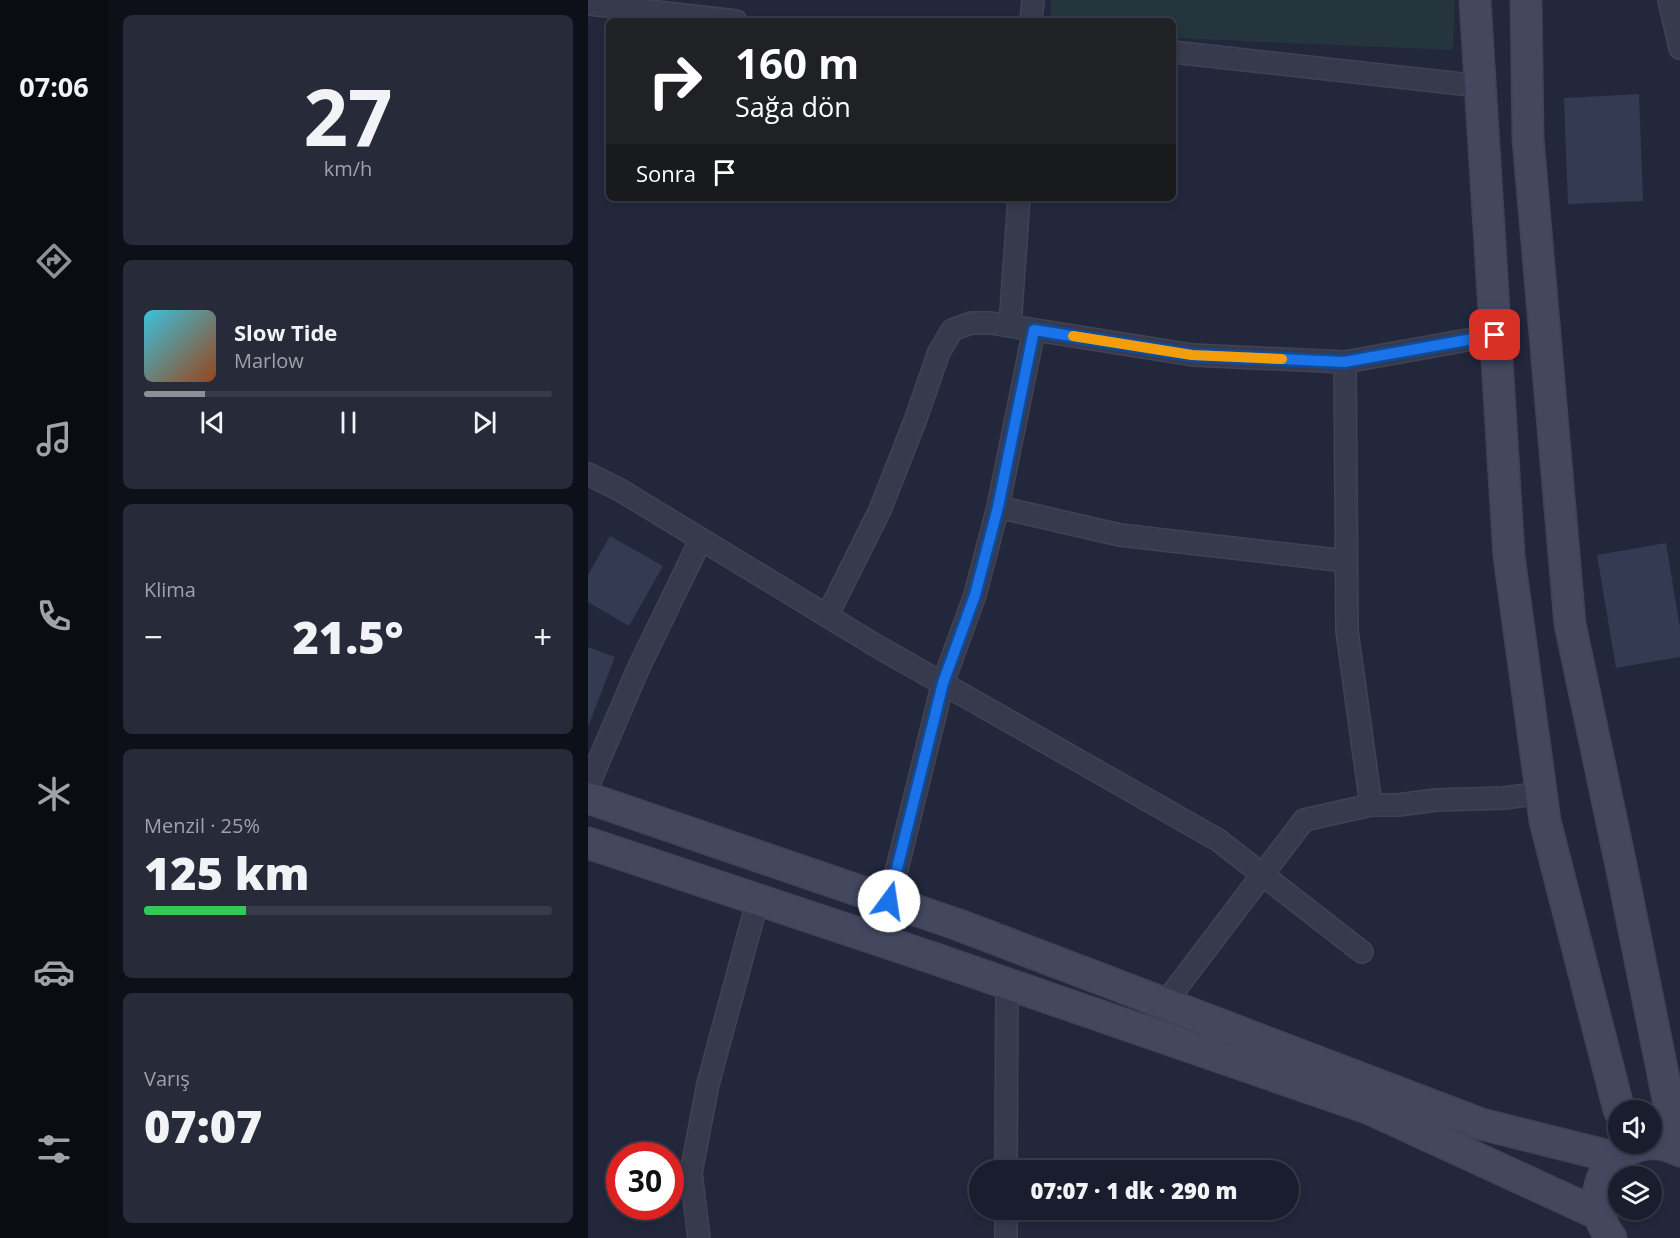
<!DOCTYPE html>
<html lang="tr">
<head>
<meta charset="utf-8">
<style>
	:root { --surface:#1a1d2d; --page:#272a39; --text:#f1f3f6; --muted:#9fa2aa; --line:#383b49; --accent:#8c9099 }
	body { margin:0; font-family:"Open Sans",sans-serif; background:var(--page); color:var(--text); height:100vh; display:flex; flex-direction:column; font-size:22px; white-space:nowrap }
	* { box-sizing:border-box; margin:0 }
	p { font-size:20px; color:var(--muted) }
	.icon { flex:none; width:33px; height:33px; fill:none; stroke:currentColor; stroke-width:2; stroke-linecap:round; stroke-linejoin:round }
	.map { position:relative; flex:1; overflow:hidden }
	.panel { display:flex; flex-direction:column; gap:15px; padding:15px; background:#0e1019; width:480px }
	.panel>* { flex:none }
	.banner { position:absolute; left:18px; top:18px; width:570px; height:183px; border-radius:9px; box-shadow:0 3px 9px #0003,0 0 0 2px var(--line); background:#202124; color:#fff; overflow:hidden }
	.tools { position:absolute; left:1020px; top:1100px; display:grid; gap:12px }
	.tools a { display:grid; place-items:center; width:54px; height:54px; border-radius:50%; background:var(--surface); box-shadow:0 3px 9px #0003,0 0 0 2px var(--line); font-size:30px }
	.speed { position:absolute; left:18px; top:1142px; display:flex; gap:12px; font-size:30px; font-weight:700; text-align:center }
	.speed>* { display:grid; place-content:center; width:78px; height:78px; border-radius:50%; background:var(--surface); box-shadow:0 3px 9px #0003,0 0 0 2px var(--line); line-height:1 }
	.speed .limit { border:9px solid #d22; background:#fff; color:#111 }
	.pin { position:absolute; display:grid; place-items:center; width:51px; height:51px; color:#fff; margin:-26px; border-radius:12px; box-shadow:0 3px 9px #0006 }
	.me { position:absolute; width:66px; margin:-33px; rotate:14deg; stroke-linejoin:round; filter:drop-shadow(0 0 4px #0008) }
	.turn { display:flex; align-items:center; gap:21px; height:126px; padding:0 30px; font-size:27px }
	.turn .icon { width:78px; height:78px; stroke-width:2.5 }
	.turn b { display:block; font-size:42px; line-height:51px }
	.then { display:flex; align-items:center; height:57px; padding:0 30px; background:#0003; gap:12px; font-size:22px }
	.big { font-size:45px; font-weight:800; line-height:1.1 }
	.panel .card { flex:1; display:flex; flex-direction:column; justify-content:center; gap:9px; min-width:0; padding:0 21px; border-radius:9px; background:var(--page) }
	.panel .dial { align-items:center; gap:0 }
	.dial b { font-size:78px; line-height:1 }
	.song { display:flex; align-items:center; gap:18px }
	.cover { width:72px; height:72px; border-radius:9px; background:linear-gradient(135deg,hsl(190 70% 55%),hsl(20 70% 35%)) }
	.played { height:6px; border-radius:3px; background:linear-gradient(90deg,var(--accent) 15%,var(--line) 15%) }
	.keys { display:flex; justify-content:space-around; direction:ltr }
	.heat { display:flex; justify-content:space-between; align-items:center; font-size:33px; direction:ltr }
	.charge { height:9px; border-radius:4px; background:linear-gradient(90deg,#34c759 25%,var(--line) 0) }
	.trip { position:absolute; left:381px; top:1160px; width:330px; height:60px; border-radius:30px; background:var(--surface); box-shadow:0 3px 9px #0003,0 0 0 2px var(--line); font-weight:800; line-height:60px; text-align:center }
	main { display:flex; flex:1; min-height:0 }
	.dock { display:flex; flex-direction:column; width:108px; justify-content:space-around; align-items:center; background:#0a0c12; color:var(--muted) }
	.dock .icon { width:42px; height:42px }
	.dock .current { color:var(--accent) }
	.dock b { font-size:27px; color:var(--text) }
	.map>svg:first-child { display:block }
	.green { fill:#24353d }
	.building { fill:#343a52 }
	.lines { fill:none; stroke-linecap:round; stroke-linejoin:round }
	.street-casing { stroke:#3f4355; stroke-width:24 }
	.secondary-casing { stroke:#3f4355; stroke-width:33 }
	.street { stroke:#363a4c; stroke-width:21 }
	.secondary { stroke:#44485f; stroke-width:30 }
	.route-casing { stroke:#114b97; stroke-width:15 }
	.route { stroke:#1a73e8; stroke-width:10 }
	.slow { stroke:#f59e0b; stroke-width:10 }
</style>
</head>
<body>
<main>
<nav class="dock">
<b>07:06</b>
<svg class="icon current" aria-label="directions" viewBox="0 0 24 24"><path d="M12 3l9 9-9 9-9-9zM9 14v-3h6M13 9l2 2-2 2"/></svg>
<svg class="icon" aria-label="music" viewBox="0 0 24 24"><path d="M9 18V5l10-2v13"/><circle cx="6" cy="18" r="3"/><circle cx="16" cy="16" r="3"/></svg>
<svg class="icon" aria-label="phone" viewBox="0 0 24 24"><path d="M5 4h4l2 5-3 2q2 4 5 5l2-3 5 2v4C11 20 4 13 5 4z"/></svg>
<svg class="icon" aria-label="climate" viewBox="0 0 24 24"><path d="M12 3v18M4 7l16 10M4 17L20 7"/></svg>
<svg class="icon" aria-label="car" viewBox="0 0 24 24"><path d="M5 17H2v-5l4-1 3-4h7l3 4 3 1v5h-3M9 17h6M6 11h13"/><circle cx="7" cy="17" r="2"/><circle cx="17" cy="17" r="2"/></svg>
<svg class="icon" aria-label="filters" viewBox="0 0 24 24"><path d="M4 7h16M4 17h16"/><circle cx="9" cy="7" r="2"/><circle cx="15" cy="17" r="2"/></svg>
</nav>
<section class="panel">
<div class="card dial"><b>27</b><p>km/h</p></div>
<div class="card">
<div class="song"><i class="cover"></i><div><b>Slow Tide</b><p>Marlow</p></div></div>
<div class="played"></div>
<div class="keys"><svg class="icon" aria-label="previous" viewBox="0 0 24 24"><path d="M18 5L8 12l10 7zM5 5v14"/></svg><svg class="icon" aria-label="pause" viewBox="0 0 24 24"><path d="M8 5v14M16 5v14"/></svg><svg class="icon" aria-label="next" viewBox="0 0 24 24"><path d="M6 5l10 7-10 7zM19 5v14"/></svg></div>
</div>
<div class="card"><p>Klima</p>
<div class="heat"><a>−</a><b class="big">21.5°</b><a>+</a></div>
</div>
<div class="card"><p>Menzil · 25%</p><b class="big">125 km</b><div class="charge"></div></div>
<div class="card"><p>Varış</p><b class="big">07:07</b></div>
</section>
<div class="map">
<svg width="1092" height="1238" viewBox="0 0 1092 1238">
	<rect width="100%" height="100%" fill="#22273c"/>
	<path class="green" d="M463,0H867L865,50L585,38V21H462Z"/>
	<path class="building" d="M1051,94L1055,201L980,204L976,98Z
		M22,536L75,566L41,626L0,602V575Z
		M1078,543L1092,628V657L1028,668L1009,555Z
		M0,647L27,657L0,727Z"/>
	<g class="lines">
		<g class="street-casing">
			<path id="street" d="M1081,0L1092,48
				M0,4L148,21
				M443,21L445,0
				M585,52L892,86
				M422,326L431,198
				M757,362L759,631L783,805
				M0,474L32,490L287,645L630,840L774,952
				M410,507L532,535L758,561
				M239,616L292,510L327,421L351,352L364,330L383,323H403L605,355L757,362L907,335
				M0,786L50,669L113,539
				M301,901L355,683L387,595L410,507L446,330
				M577,1003L716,820L783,805H810L848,800L916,798L953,793
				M418,1170L419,984
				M111,1238L103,1173L120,1084L170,899
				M418,1238V1209"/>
		</g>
		<g class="secondary-casing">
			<path id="secondary" d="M887,0L921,556L957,821L1031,1110
				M938,0L940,139L982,624L1034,870L1090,1149
				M0,798L371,925L893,1124L1029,1158
				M0,843L345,958L782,1109L1010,1214
				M1023,1238C985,1187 1037,1122 1092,1151"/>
		</g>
		<use href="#street" class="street"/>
		<use href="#secondary" class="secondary"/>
	</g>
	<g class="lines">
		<g class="route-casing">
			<path id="route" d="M301,901L355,683L387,595L410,507L446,330L604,355L756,362L907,335"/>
		</g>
		<use href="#route" class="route"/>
		<path class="slow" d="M485,336L604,355L694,359"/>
	</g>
</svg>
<div class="tools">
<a><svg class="icon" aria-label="sound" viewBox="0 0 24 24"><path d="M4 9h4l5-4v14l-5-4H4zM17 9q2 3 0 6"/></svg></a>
<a><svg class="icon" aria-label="layers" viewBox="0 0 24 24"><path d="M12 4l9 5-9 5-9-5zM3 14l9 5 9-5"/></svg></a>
</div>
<div class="speed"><div class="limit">30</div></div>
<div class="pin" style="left:907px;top:335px;background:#d93025"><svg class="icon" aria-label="arrive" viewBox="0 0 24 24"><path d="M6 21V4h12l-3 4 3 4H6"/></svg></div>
<svg class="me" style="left:301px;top:901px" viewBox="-20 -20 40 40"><circle r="19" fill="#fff"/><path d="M0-13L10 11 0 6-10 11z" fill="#1a73e8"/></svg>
<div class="trip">07:07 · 1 dk · 290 m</div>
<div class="banner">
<div class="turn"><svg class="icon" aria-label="right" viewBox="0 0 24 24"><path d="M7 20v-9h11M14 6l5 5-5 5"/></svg><div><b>160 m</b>Sağa dön</div></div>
<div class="then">Sonra<svg class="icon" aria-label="arrive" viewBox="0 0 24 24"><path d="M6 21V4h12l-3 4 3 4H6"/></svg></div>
</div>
</div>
</main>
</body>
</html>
